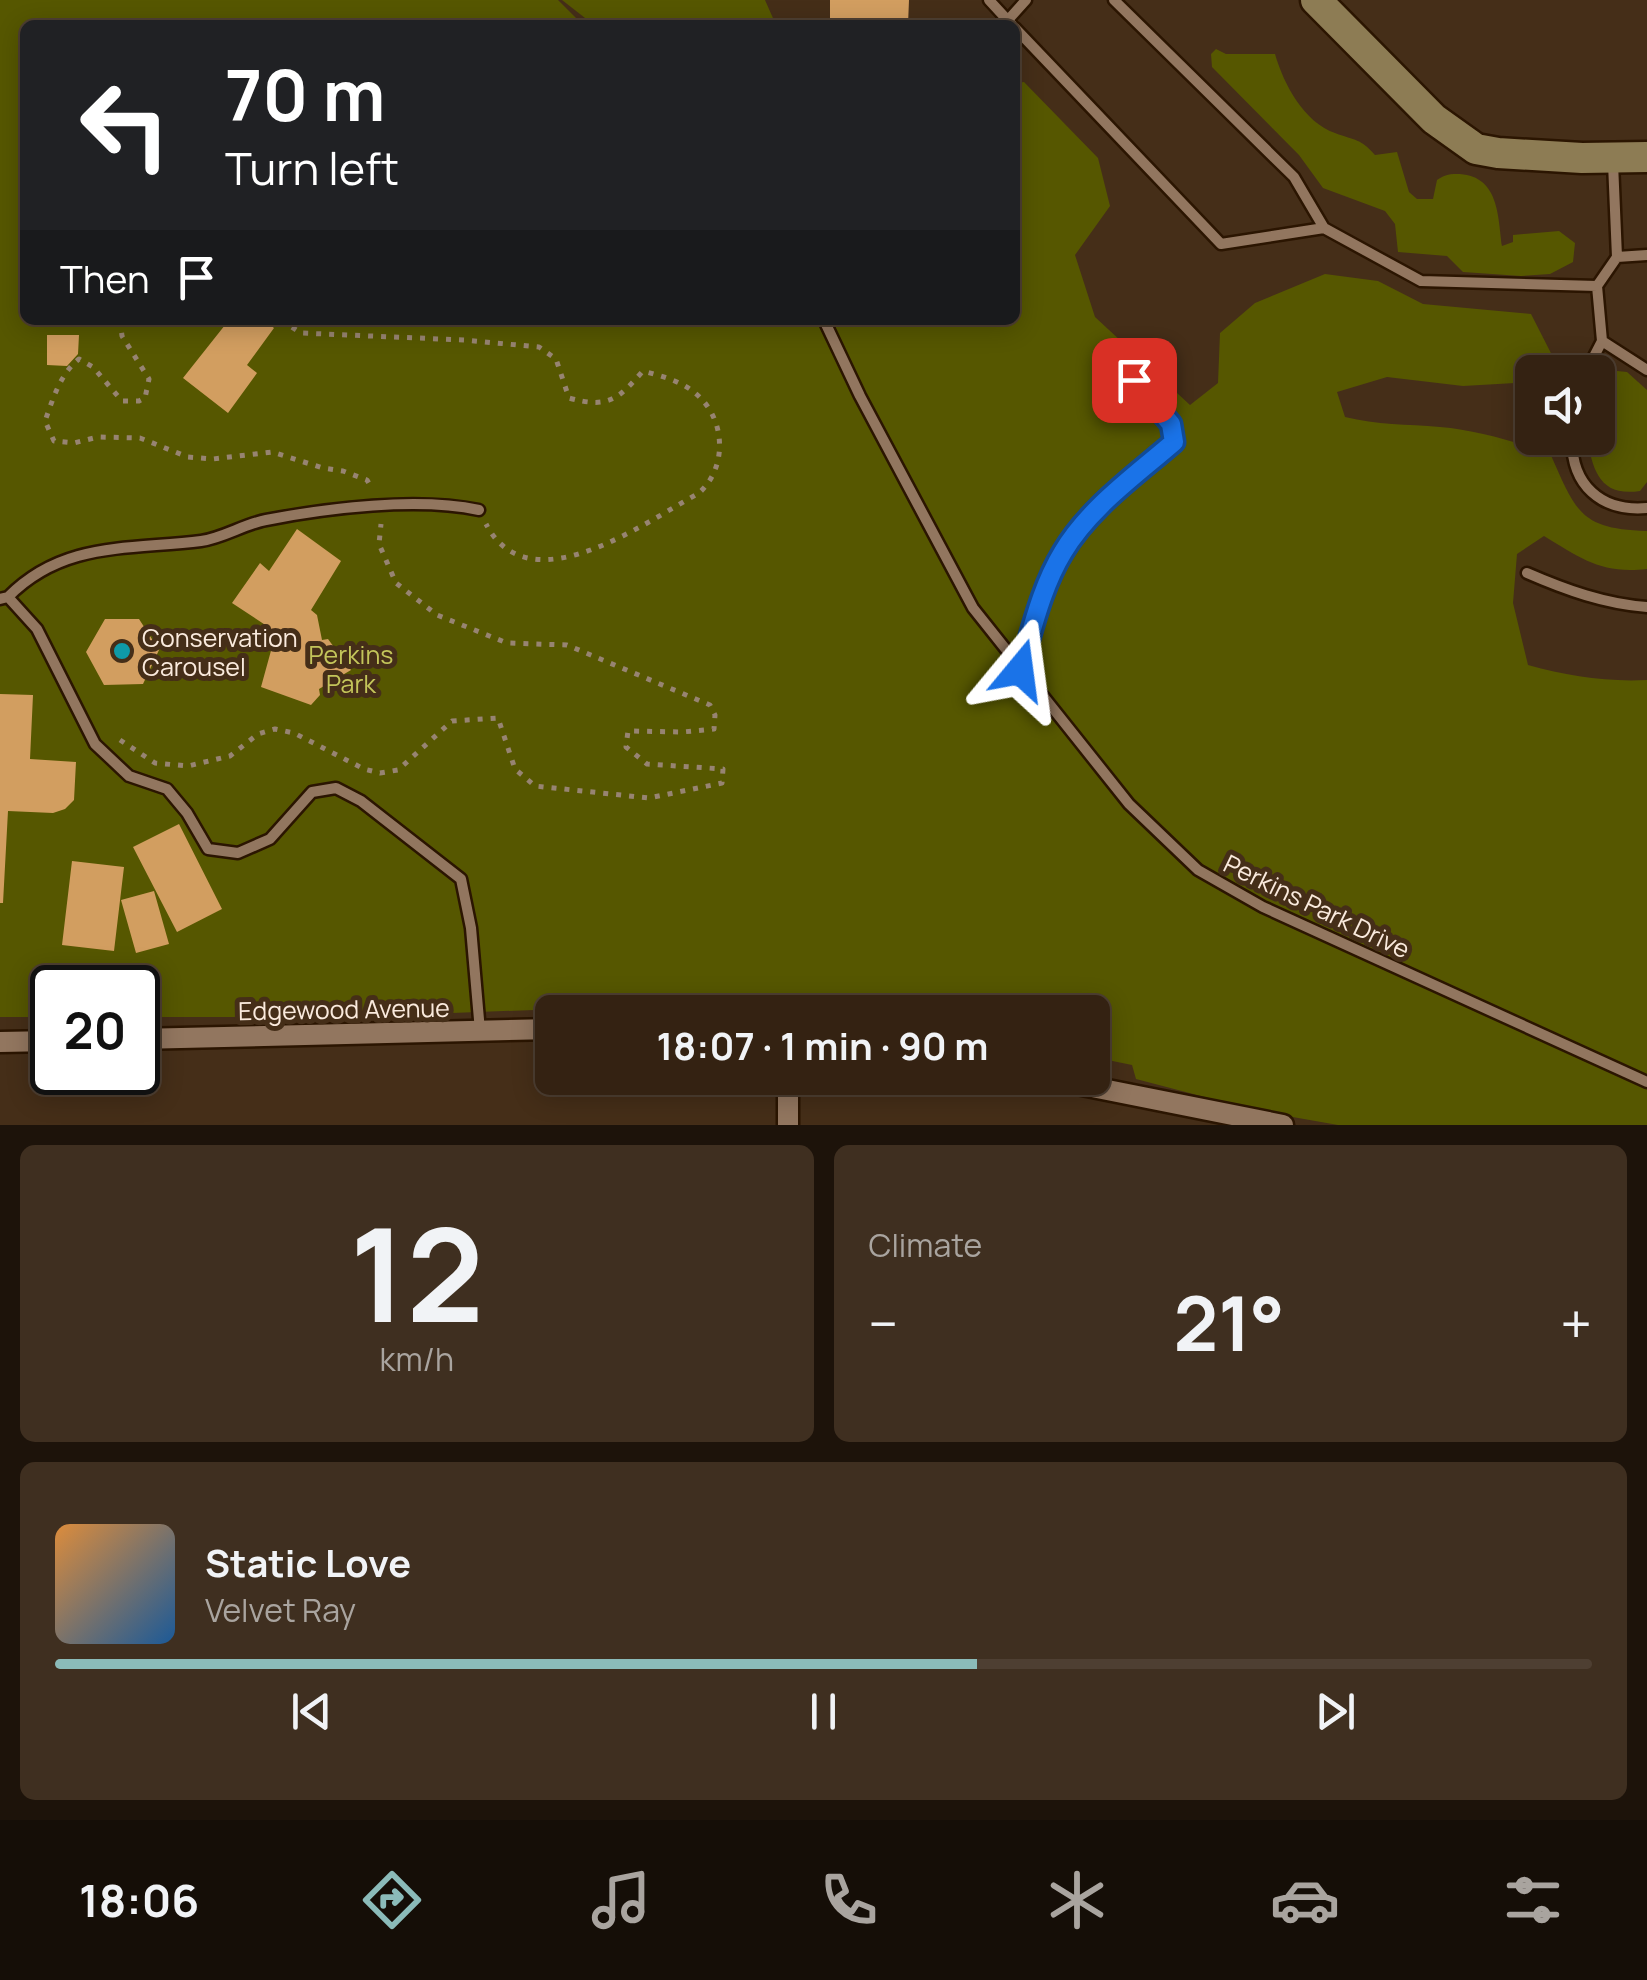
<!DOCTYPE html>
<html lang="en">
<head>
<meta charset="utf-8">
<style>
	:root { --surface:#342212; --page:#3f2f20; --text:#f1f3f6; --muted:#a9a49f; --line:#4e3f32; --accent:#8bbbb9 }
	body { margin:0; font-family:Manrope,sans-serif; background:var(--page); color:var(--text); height:100vh; display:flex; flex-direction:column; font-size:38px; white-space:nowrap }
	* { box-sizing:border-box; margin:0 }
	p { font-size:32px; color:var(--muted) }
	.icon { flex:none; width:55px; height:55px; fill:none; stroke:currentColor; stroke-width:2; stroke-linecap:round; stroke-linejoin:round }
	.map { position:relative; height:1125px; overflow:hidden }
	.sheet { display:flex; flex-direction:column; gap:20px; padding:20px; background:#1d130a; flex:1 }
	.sheet>* { flex:none }
	.hud { position:absolute; left:20px; top:20px; width:1000px; height:305px; border-radius:15px; box-shadow:0 5px 25px #0003,0 0 0 2px var(--line); background:#202124; color:#fff; overflow:hidden }
	.fabs { position:absolute; left:1515px; top:355px; display:grid; gap:20px }
	.fabs a { display:grid; place-items:center; width:100px; height:100px; border-radius:15px; background:var(--surface); box-shadow:0 5px 25px #0003,0 0 0 2px var(--line); font-size:50px }
	.speed { position:absolute; left:30px; top:965px; display:flex; gap:20px; font-size:50px; font-weight:700; text-align:center }
	.speed>* { display:grid; place-content:center; width:130px; height:130px; border-radius:50%; background:var(--surface); box-shadow:0 5px 25px #0003,0 0 0 2px var(--line); line-height:1 }
	.speed .limit { border:5px solid #111; border-radius:15px; background:#fff; color:#111 }
	.pin { position:absolute; display:grid; place-items:center; width:85px; height:85px; color:#fff; margin:-42px; border-radius:20px; box-shadow:0 5px 15px #0006 }
	.me { position:absolute; width:110px; margin:-55px; rotate:16deg; stroke-linejoin:round; filter:drop-shadow(0 0 8px #0008) }
	.turn { display:flex; align-items:center; gap:35px; height:210px; padding:0 40px; font-size:45px }
	.turn .icon { width:130px; height:130px; stroke-width:2.5 }
	.turn b { display:block; font-size:70px; line-height:85px }
	.then { display:flex; align-items:center; height:95px; padding:0 40px; background:#0003; gap:20px; font-size:38px }
	.big { font-size:75px; font-weight:700; line-height:1.1 }
	.sheet .widget { flex:1; display:flex; flex-direction:column; justify-content:center; gap:15px; min-width:0; padding:0 35px; border-radius:15px; background:var(--page) }
	.sheet .dial { align-items:center; gap:0 }
	.dial b { font-size:130px; line-height:1 }
	.song { display:flex; align-items:center; gap:30px }
	.cover { width:120px; height:120px; border-radius:15px; background:linear-gradient(135deg,hsl(30 70% 55%),hsl(210 70% 35%)) }
	.played { height:10px; border-radius:5px; background:linear-gradient(90deg,var(--accent) 60%,var(--line) 60%) }
	.keys { display:flex; justify-content:space-around; direction:ltr }
	.heat { display:flex; justify-content:space-between; align-items:center; font-size:55px; direction:ltr }
	.sheet .tiles { flex:1; display:grid; gap:20px; grid-template-columns:1fr 1fr }
	.widget:last-child { grid-column:span 2 }
	.trip { position:absolute; left:535px; top:995px; width:575px; height:100px; border-radius:15px; background:var(--surface); box-shadow:0 5px 25px #0003,0 0 0 2px var(--line); font-weight:700; line-height:100px; text-align:center }
	.tab-bar { display:flex; height:160px; justify-content:space-around; align-items:center; background:#150e07; color:var(--muted) }
	.tab-bar .icon { width:70px; height:70px }
	.tab-bar .on { color:var(--accent) }
	.tab-bar b { font-size:45px; color:var(--text) }
	.map>svg:first-child { display:block }
	.green { fill:#565700 }
	.building { fill:#d29e60 }
	.lines { fill:none; stroke-linecap:round; stroke-linejoin:round }
	.lane-casing { stroke:#2b1501; stroke-width:15 }
	.street-casing { stroke:#2b1501; stroke-width:25 }
	.secondary-casing { stroke:#2b1501; stroke-width:35 }
	.path { stroke:#978472; stroke-width:5; stroke-dasharray:5 8; stroke-linecap:butt }
	.lane { stroke:#92765f; stroke-width:10 }
	.street { stroke:#92765f; stroke-width:20 }
	.secondary { stroke:#8d7c54; stroke-width:30 }
	.route-casing { stroke:#114b97; stroke-width:25 }
	.route { stroke:#1a73e8; stroke-width:18 }
	.culture-dot { fill:#0f9aa8; stroke:#452e18; stroke-width:4 }
	.labels { text-anchor:middle; dominant-baseline:central; stroke-width:10; stroke-linejoin:round; paint-order:stroke }
	.poi-label { font-size:25px; fill:#faeadd; stroke:#452e18; text-anchor:start }
	.park-label { font-size:25px; fill:#c3c55a; stroke:#452e18 }
	.street-label { font-size:25px; fill:#faeadd; stroke:#452e18 }
</style>
</head>
<body>
<div class="map">
<svg width="1647" height="1125" viewBox="0 0 1647 1125">
	<rect width="100%" height="100%" fill="#452e18"/>
	<path class="green" d="M0,0H558L583,25H25V320H1015V83L1024,82L1098,158L1110,206L1075,255L1095,317L1190,405L1218,383L1220,333L1255,303L1325,274L1378,281L1423,304L1531,314L1555,361L1515,383L1463,386L1387,377L1337,392L1345,417C1377,425 1407,424 1440,427C1477,430 1515,442 1550,453C1576,512 1580,529 1647,531V569C1601,574 1582,559 1544,536L1517,554L1513,603L1528,665C1568,676 1605,682 1647,680V1125H1338L1258,1111L1136,1079L1132,1065L1093,1057L1092,1012H862L795,1000L349,1017H138V988H52V1017H0Z
		M562,0H765L776,25H594Z
		M1216,49L1226,54H1275C1284,85 1304,122 1335,133C1356,141 1360,138 1375,155L1397,152L1409,192L1417,199H1433L1437,180C1446,174 1450,174 1460,174C1499,177 1498,216 1502,246L1513,242V235L1559,231L1575,243L1573,262L1550,274L1521,276L1463,272L1447,256L1398,252L1395,224L1385,211L1323,188L1299,155L1212,67L1211,54Z
		M1617,371L1627,372L1647,390V482L1640,491C1600,497 1593,471 1587,438H1598V395L1605,376Z"/>
	<path class="building" d="M830,0H909L908,25H830Z
		M229,320H264L274,328L247,365L257,373L228,413L183,378Z
		M47,335H79L78,354L67,366L47,365Z
		M297,529L341,561L311,610L317,615L322,640L328,639L351,670L319,689L320,695L311,705L261,687L272,647L289,645L288,640L232,603L260,563L269,571Z
		M105,619H139L159,650L143,684L104,685L86,652Z
		M0,694L33,695L30,759L76,762L74,800L65,809L53,813L8,811L3,903H0Z
		M179,824L222,909L177,932L133,847Z
		M72,861L124,867L114,951L62,945Z
		M154,891L169,944L136,953L121,900Z"/>
	<g class="lines">
		<g class="lane-casing">
			<path id="lane" d="M989,0L1012,25
				M1114,0L1294,177L1324,228
				M1008,20L1026,0
				M1015,28L1221,244L1324,228L1421,281L1597,286L1617,257L1647,255
				M1613,163L1617,257
				M824,320L860,396L973,608L1129,804L1198,870L1263,907L1647,1082
				M1602,341L1647,370
				M1586,372L1602,341L1597,286
				M1572,438C1571,485 1601,512 1647,508
				M1527,573C1566,590 1605,604 1647,607
				M8,597C63,541 129,550 201,541C223,538 244,524 266,520C328,508 417,497 479,510
				M0,599L8,597L37,629L95,744L129,776L167,789L187,813L208,849L238,853L270,839L312,792L336,788L361,801L461,879L471,928L480,1031
				M1020,670C1032,631 1041,588 1063,552C1089,508 1136,475 1174,441L1171,424L1115,359"/>
		</g>
		<g class="street-casing">
			<path id="street" d="M138,1039L552,1029
				M0,1042L52,1041
				M788,1078V1125
				M1047,1078L1283,1125"/>
		</g>
		<g class="secondary-casing">
			<path id="secondary" d="M1316,0L1434,119L1476,149L1498,153L1582,158L1647,157"/>
		</g>
		<path class="path" d="M120,320L122,336L149,379L145,398L139,401H122L93,367L79,359C60,374 53,399 45,421L54,441L74,443L98,437L140,438L188,457L213,459L272,452L323,468L343,471L367,480L371,487
			M281,320L301,333L464,340L539,347L556,359L569,398C609,409 618,399 643,371C661,376 681,381 695,393C726,418 728,467 699,493C644,523 529,607 486,524
			M120,740L155,763L188,766L230,756L258,734L275,729L294,733L364,769L380,773L398,770L452,721L498,718L515,769L535,786L649,798L722,783L723,769L647,764L626,747L628,731L682,732L714,729L715,715L710,705L567,645L507,643L437,615L396,583L379,544L381,524"/>
		<use href="#lane" class="lane"/>
		<use href="#street" class="street"/>
		<use href="#secondary" class="secondary"/>
	</g>
	<g class="lines">
		<g class="route-casing">
			<path id="route" d="M1020,670C1032,631 1041,588 1063,552C1089,508 1136,475 1174,442L1171,424L1134,380"/>
		</g>
		<use href="#route" class="route"/>
	</g>
	<circle class="culture-dot" cx="122" cy="651" r="10"/>
	<g class="labels">
		<g class="poi-label">
			<text x="142" y="637">Conservation<tspan x="142" dy="29">Carousel</tspan></text>
		</g>
		<g class="park-label">
			<text x="351" y="654">Perkins<tspan x="351" dy="29">Park</tspan></text>
		</g>
		<g class="street-label">
			<text transform="translate(1317 906) rotate(26)">Perkins Park Drive</text>
			<text transform="translate(344 1009) rotate(-1)">Edgewood Avenue</text>
		</g>
	</g>
</svg>
<div class="fabs">
<a><svg class="icon" aria-label="sound" viewBox="0 0 24 24"><path d="M4 9h4l5-4v14l-5-4H4zM17 9q2 3 0 6"/></svg></a>
</div>
<div class="speed"><div class="limit">20</div></div>
<div class="pin" style="left:1134px;top:380px;background:#d93025"><svg class="icon" aria-label="arrive" viewBox="0 0 24 24"><path d="M6 21V4h12l-3 4 3 4H6"/></svg></div>
<svg class="me" style="left:1020px;top:670px" viewBox="-20 -20 40 40"><path d="M0-17L14 15 0 8-14 15z" fill="#1a73e8" stroke="#fff" stroke-width="4"/></svg>
<div class="trip">18:07 · 1 min · 90 m</div>
<div class="hud">
<div class="turn"><svg class="icon" aria-label="left" viewBox="0 0 24 24"><path d="M17 20v-9H6M10 6l-5 5 5 5"/></svg><div><b>70 m</b>Turn left</div></div>
<div class="then">Then<svg class="icon" aria-label="arrive" viewBox="0 0 24 24"><path d="M6 21V4h12l-3 4 3 4H6"/></svg></div>
</div>
</div>
<section class="sheet">
<div class="tiles">
<div class="widget dial"><b>12</b><p>km/h</p></div>
<div class="widget"><p>Climate</p>
<div class="heat"><a>−</a><b class="big">21°</b><a>+</a></div>
</div>
<div class="widget">
<div class="song"><i class="cover"></i><div><b>Static Love</b><p>Velvet Ray</p></div></div>
<div class="played"></div>
<div class="keys"><svg class="icon" aria-label="previous" viewBox="0 0 24 24"><path d="M18 5L8 12l10 7zM5 5v14"/></svg><svg class="icon" aria-label="pause" viewBox="0 0 24 24"><path d="M8 5v14M16 5v14"/></svg><svg class="icon" aria-label="next" viewBox="0 0 24 24"><path d="M6 5l10 7-10 7zM19 5v14"/></svg></div>
</div>
</div>
</section>
<nav class="tab-bar">
<b>18:06</b>
<svg class="icon on" aria-label="directions" viewBox="0 0 24 24"><path d="M12 3l9 9-9 9-9-9zM9 14v-3h6M13 9l2 2-2 2"/></svg>
<svg class="icon" aria-label="music" viewBox="0 0 24 24"><path d="M9 18V5l10-2v13"/><circle cx="6" cy="18" r="3"/><circle cx="16" cy="16" r="3"/></svg>
<svg class="icon" aria-label="phone" viewBox="0 0 24 24"><path d="M5 4h4l2 5-3 2q2 4 5 5l2-3 5 2v4C11 20 4 13 5 4z"/></svg>
<svg class="icon" aria-label="climate" viewBox="0 0 24 24"><path d="M12 3v18M4 7l16 10M4 17L20 7"/></svg>
<svg class="icon" aria-label="car" viewBox="0 0 24 24"><path d="M5 17H2v-5l4-1 3-4h7l3 4 3 1v5h-3M9 17h6M6 11h13"/><circle cx="7" cy="17" r="2"/><circle cx="17" cy="17" r="2"/></svg>
<svg class="icon" aria-label="filters" viewBox="0 0 24 24"><path d="M4 7h16M4 17h16"/><circle cx="9" cy="7" r="2"/><circle cx="15" cy="17" r="2"/></svg>
</nav>
</body>
</html>
